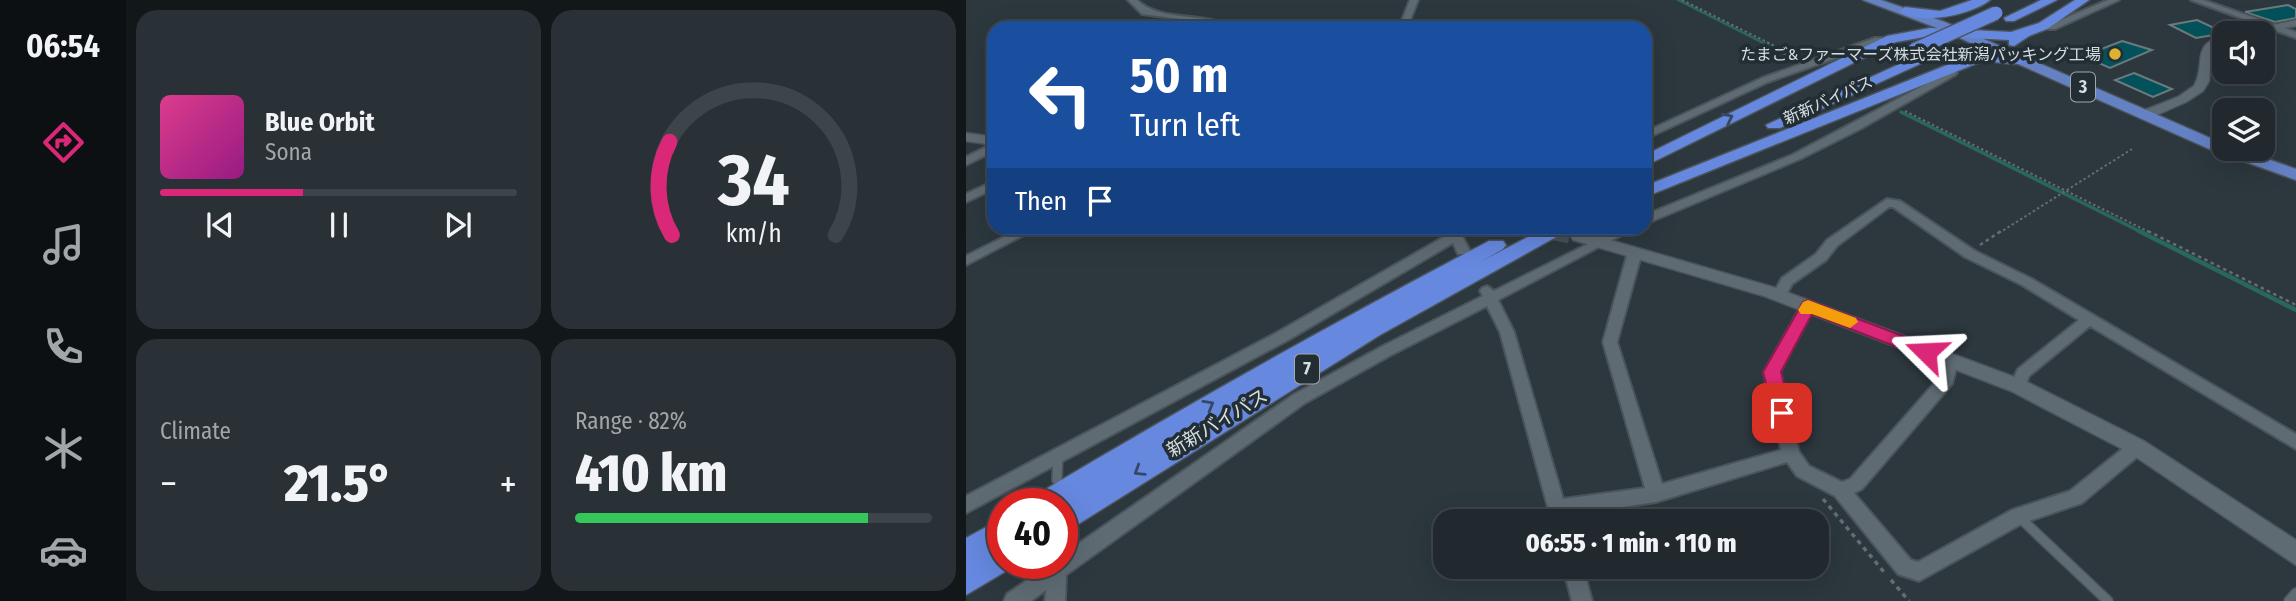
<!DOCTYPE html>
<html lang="en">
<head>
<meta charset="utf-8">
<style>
	:root { --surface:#21292e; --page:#293136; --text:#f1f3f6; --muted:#a2a6aa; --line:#3e454a; --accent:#db2777 }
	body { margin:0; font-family:"Fira Sans Condensed","Noto Sans JP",sans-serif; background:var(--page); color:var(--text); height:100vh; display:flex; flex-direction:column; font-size:26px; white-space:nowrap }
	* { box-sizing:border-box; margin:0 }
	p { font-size:23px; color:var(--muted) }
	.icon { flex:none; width:38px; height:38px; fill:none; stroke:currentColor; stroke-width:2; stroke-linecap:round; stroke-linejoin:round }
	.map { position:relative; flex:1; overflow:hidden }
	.details { display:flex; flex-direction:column; gap:10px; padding:10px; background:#121719; width:840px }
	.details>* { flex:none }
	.banner { position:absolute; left:21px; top:21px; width:665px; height:214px; border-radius:21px; box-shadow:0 7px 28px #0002,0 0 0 2px var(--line); background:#1a4fa0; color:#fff; overflow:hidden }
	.fabs { position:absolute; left:1246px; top:21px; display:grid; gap:14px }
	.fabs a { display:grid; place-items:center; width:63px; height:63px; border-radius:14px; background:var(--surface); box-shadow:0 7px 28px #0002,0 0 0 2px var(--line); font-size:35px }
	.speed { position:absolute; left:21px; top:488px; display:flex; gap:14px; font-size:35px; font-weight:700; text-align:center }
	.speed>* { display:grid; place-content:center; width:91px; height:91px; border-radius:50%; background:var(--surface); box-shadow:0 7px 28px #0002,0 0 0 2px var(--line); line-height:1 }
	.speed .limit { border:10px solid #d22; background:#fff; color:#111 }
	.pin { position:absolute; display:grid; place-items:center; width:60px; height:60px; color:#fff; margin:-30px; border-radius:14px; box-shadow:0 4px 10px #0006 }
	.me { position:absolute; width:77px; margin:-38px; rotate:291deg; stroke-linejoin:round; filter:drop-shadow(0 0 5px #0008) }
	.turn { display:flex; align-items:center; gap:24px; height:147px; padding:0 28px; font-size:32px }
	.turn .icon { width:91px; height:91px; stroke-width:2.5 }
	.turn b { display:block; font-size:49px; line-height:60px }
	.then { display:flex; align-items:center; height:66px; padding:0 28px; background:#0003; gap:14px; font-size:26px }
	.big { font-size:52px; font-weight:800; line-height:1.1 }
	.details .tile { flex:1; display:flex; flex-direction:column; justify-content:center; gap:10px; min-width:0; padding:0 24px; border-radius:21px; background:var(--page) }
	.details .dial { align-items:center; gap:0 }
	.dial svg { height:182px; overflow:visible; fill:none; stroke:var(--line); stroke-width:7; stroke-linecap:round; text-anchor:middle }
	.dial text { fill:var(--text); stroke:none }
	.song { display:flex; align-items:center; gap:21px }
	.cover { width:84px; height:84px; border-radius:10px; background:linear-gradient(135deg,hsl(330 70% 55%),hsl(310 70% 35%)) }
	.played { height:7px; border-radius:4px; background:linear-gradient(90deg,var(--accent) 40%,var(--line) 40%) }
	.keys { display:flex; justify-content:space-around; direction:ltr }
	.heat { display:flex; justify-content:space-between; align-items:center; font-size:38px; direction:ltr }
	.charge { height:10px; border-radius:5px; background:linear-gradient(90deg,#34c759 82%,var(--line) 0) }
	.details .tiles { flex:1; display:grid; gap:10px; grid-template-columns:repeat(2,1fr) }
	.trip { position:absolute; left:467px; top:509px; width:396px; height:70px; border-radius:21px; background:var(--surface); box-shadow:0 7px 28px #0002,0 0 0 2px var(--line); font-weight:800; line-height:70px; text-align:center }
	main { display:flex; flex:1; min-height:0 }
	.tabs { display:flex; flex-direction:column; width:126px; justify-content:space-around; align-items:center; background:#0d1012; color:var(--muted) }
	.tabs .icon { width:49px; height:49px }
	.tabs .active { color:var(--accent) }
	.tabs b { font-size:32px; color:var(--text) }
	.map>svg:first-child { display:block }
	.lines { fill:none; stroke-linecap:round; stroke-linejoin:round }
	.stream-far2 { stroke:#28675a; stroke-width:2.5 }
	.stream-far1 { stroke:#28675a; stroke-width:3.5 }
	.stream { stroke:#28675a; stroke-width:4.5 }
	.building { fill:#03525b; stroke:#6a7a7d; stroke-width:2 }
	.tertiary-tunnel-far1 { stroke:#465057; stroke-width:14; stroke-dasharray:14 7; stroke-linecap:butt }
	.tertiary-tunnel { stroke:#465057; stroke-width:18; stroke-dasharray:18 9; stroke-linecap:butt }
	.service-casing { stroke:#4b545a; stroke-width:12 }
	.minor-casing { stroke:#4b545a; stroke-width:4 }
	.tertiary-casing { stroke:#4b545a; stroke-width:3 }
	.primary-casing { stroke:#4b545a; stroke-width:3 }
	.trunk-casing { stroke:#4b545a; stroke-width:3 }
	.path-far2 { stroke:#646d73; stroke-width:2; stroke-dasharray:2.5 2.5; stroke-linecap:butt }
	.path-far1 { stroke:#646d73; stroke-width:2.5; stroke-dasharray:3.5 3.5; stroke-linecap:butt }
	.path { stroke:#646d73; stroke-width:3.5; stroke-dasharray:4.5 4.5; stroke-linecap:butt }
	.service { stroke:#5f6b73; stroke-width:9 }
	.minor { fill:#5f6b73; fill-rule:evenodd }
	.tertiary { fill:#5f6b73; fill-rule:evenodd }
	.primary { fill:#6481c4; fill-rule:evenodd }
	.trunk { fill:#6688df; fill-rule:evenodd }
	.trunk-bridge-casing { stroke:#4b545a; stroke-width:16; stroke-linecap:butt }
	.trunk-bridge { stroke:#6688df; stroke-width:13 }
	.oneway { stroke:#364867 }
	.route { fill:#db2777; stroke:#8e194d; stroke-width:2 }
	.slow { fill:#f59e0b }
	.poi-dot { fill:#ddb133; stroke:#222d34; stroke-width:2.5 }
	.labels { text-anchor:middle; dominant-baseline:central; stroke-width:7; stroke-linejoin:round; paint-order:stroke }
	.far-poi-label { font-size:16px; fill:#d7dee2; stroke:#222d34; text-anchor:end }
	.far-street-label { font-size:16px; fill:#d7dee2; stroke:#222d34 }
	.shield { fill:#222d34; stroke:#a1a9ae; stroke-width:2 }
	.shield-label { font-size:18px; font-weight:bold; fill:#d7dee2 }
	.street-label { font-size:19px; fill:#d7dee2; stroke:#222d34 }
</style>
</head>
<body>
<main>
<nav class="tabs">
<b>06:54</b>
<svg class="icon active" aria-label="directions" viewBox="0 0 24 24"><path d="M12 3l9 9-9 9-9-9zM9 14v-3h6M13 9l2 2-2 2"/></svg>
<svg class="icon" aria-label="music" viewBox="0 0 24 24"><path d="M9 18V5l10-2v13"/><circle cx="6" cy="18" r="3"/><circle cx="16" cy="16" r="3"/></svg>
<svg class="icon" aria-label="phone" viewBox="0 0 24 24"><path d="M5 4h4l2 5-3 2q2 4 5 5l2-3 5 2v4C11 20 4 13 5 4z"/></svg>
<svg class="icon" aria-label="climate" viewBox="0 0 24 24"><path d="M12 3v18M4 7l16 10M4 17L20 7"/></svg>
<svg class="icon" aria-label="car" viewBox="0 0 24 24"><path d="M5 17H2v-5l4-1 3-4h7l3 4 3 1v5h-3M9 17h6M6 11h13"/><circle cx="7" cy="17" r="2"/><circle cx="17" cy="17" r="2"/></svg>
</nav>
<section class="details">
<div class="tiles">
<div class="tile">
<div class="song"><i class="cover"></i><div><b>Blue Orbit</b><p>Sona</p></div></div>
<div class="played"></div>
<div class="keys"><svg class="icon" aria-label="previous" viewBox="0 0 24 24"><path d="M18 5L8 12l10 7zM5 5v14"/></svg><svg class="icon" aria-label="pause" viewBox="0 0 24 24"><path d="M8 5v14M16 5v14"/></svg><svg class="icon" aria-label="next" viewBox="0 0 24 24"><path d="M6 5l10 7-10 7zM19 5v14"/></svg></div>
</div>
<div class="tile dial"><svg viewBox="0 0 100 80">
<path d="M14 69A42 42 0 1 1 86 69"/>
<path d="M14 69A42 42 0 0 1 13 28" stroke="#db2777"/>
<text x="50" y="56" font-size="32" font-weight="700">34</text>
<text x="50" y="72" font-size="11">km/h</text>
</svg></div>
<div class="tile"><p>Climate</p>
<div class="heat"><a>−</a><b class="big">21.5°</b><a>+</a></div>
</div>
<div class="tile"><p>Range · 82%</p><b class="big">410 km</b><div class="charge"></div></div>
</div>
</section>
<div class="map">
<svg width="1330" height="601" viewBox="0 0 1330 601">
	<rect width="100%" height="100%" fill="#2c373e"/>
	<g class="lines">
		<path class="stream-far2" d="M712,0L829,59"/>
		<path class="stream-far1" d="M935,112L1177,233"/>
		<path class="stream" d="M1173,231L1330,310"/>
	</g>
	<path class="building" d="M1322,5L1330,9V18L1309,22L1279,12Z
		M1231,20L1259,33L1230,38L1204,25Z
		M1156,41L1186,50L1144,68L1117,56Z
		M1168,73L1206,89L1187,97L1149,80Z"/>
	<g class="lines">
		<path class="tertiary-tunnel-far1" d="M566,228L597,233"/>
		<path class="tertiary-tunnel" d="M586,231L613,236"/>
		<g class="service-casing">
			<path id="service" d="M91,480L92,454
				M1052,516L1142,601
				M1323,601L1330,593"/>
		</g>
		<g class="minor-casing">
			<path id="minor" d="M162,0H171C195,23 239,11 268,28H254L230,21L176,14Z
				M444,0H452L441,28H433Z
				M1142,0H1153L1089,29H1077L1073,26L1077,23L1085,24Z
				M1225,0H1237L1330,32V38Z
				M909,38H920L924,41L920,44L913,43L802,82L679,139V132L796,78Z
				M981,67H987L991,73L989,75L894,129L834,159L679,224V215L826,155L979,74Z
				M28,143V151L0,165V157Z
				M28,181V189L0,202V194Z
				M921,199L934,201L1009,251L1066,279L1330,434V449L1124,326L1063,376L1058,390L1052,392L1046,390L1044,386L1052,369L1113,320L1056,285L999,257L927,207H923L871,246L860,260L826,284L818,299H808L806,296L816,278L850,254L861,240Z
				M56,228H71L0,265V256Z
				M480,228H492L504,251L502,254H492L487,243L322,340L0,513V496L312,332L483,234Z
				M654,228H669L532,300L548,332L597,499L679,488L637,342L662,252L669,248L676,252L651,342L696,484L815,450L798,372L837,303L842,301L849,306L814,372L833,452L843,466L876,482L884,479L973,378L979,357H989L992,361L986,384L896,489L888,493L945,560L952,562L1046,510L1104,491L1165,442L1171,440L1177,442L1179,447L1177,452L1116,503L1057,523L953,581L932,574L869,496L831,476L821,462L690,502L602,515L604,522H586L534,332L521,306L425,355L339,403L100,575L99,601H79L80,590L65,601H38L41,594L85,564H96V555L327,395L415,347L517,296L514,291L516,288L521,286L528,291Z
				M597,567H617L626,601H606Z"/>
		</g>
		<g class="tertiary-casing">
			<path id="tertiary" d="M1330,20V26L1291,33H1270Z
				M1258,35V42L1245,54L1243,81L1237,91L1220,102L1184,118H1174V112L1212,97L1228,86C1241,63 1223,46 1258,35Z
				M0,133L28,137V145L0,141Z
				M613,231L810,288L1059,381L1178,441L1330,540V565L1164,453L1045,391L798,296L607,240L605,236Z"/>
		</g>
		<g class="primary-casing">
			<path id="primary" d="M897,0H915L979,22L1258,144V149H1273L1330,169V180L1241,148L971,28Z"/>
		</g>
		<g class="trunk-casing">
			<path id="trunk" d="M1006,0H1024C1006,15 953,26 933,11L939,7L974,11Z
				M1075,0H1091L1048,21H1040L1038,18Z
				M1109,0H1123L1081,29L1063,36L1048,46L1043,45V40L964,36L930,42L679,166V155L921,36L964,28L1045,32L1073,23Z
				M962,51L967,52V58L814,128H802L800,125Z
				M1024,52L1056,56L1063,60C1051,69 1029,59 1014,62L679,197V186L1006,55Z
				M579,228H601L599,232L414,335L106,528L96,531V504H66L70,495C219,406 370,321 523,241H537L540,245L537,249L514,262Z
				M37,518V564H49L47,567L0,595V538Z"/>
		</g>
		<path class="path-far2" d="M716,0L831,57
			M939,111L1185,233
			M1033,233L1166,149"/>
		<path class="path-far1" d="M1182,231L1330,305
			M1014,245L1035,231"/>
		<path class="path" d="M857,499L918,572
			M925,580L943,601"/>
		<use href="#service" class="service"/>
		<use href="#minor" class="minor"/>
		<use href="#tertiary" class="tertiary"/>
		<use href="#primary" class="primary"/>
		<use href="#trunk" class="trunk"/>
		<g class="trunk-bridge-casing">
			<path id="trunk-bridge" d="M948,50L1030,13"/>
		</g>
		<use href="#trunk-bridge" class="trunk-bridge"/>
	</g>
	<defs><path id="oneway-chevron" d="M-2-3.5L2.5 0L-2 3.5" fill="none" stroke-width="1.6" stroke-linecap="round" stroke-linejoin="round" transform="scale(1.75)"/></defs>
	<g class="oneway">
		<use href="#oneway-chevron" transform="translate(762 118) rotate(-26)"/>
		<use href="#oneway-chevron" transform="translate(243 405) rotate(-30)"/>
		<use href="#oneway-chevron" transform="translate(173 471) rotate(148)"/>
	</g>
	<path class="route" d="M842,300L966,347L969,352L966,356H954L846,314L815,372L825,413L822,418L816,420L809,418L797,372L837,302Z"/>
	<path class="slow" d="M842,300L890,318L892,322L884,328L846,314H835L832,310L837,302Z"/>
	<circle class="poi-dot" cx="1149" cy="54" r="7"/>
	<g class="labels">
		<g class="far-poi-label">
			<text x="1135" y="54">たまご&amp;ファーマーズ株式会社新潟パッキング工場</text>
		</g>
		<g class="far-street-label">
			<text transform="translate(862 100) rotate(-24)">新新バイパス</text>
		</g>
		<g class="shield">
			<rect x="1105" y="72.5" width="24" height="29" rx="5"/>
			<rect x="329" y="354.5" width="24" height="29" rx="5"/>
		</g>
		<g class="shield-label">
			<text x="1117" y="87">3</text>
			<text x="341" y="369">7</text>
		</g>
		<g class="street-label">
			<text transform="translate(251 423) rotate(-31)">新新バイパス</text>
		</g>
	</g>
</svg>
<div class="fabs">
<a><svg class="icon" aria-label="sound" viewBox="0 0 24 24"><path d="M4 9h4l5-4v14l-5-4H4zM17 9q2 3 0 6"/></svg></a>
<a><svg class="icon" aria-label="layers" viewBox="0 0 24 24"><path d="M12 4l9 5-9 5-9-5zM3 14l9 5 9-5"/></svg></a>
</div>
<div class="speed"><div class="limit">40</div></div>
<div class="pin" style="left:816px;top:413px;background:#d93025"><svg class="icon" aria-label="arrive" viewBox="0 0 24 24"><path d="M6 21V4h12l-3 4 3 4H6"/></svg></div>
<svg class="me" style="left:960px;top:352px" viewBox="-20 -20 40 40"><path d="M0-17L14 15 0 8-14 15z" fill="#db2777" stroke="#fff" stroke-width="4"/></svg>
<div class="trip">06:55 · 1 min · 110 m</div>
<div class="banner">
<div class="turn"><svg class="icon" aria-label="left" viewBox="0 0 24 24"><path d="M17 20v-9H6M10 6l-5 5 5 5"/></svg><div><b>50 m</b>Turn left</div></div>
<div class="then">Then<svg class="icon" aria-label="arrive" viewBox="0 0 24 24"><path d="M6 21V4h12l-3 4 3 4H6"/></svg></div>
</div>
</div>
</main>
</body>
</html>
